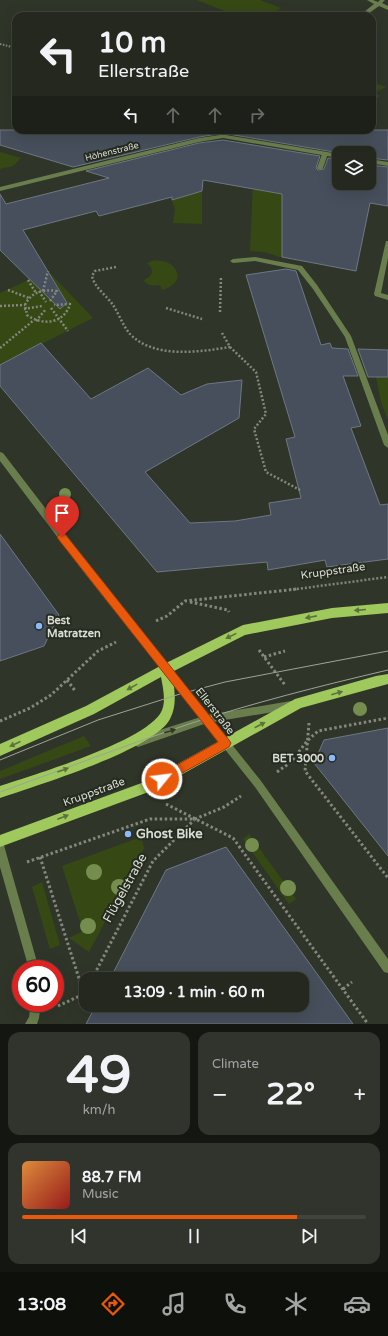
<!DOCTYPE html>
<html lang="en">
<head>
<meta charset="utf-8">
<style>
	:root { --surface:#24281f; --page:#30342c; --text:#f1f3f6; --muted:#a3a6a4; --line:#41443d; --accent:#ea580c }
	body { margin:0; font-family:"Varela Round",sans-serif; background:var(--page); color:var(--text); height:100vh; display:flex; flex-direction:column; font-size:15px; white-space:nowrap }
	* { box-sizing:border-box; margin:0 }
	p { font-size:13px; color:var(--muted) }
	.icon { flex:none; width:22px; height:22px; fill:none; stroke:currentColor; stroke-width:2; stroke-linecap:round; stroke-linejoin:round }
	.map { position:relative; height:1024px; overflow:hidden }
	.details { display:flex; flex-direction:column; gap:8px; padding:8px; background:#141611; flex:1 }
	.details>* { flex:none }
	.guide { position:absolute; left:12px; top:12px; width:364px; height:122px; border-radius:12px; box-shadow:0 4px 16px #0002,0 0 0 1px var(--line); background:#24281f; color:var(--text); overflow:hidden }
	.controls { position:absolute; left:332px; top:146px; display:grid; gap:8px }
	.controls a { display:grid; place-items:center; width:44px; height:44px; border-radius:8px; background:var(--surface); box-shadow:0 4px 16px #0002,0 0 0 1px var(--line); font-size:20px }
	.speed { position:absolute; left:12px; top:960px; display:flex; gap:8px; font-size:20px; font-weight:700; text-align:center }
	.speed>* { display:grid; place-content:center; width:52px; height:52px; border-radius:50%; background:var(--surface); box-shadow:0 4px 16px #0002,0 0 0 1px var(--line); line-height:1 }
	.speed .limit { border:6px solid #d22; background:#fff; color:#111 }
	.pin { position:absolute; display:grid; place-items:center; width:34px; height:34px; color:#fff; margin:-41px -17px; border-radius:50% 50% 50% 0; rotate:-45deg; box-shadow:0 0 4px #0007 }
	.pin .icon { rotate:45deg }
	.me { position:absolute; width:44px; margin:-22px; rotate:61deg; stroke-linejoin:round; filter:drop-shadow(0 0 3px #0008) }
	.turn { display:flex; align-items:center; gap:14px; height:84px; padding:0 20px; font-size:18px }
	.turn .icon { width:52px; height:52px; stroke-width:2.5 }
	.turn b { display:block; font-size:28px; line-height:34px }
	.lanes { display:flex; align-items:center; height:38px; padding:0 20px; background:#0003; justify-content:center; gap:20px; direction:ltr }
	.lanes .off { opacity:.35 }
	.big { font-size:30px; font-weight:700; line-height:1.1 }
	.details .widget { flex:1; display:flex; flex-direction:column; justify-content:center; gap:6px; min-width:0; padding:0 14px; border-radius:12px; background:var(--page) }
	.details .dial { align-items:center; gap:0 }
	.dial b { font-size:52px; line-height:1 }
	.song { display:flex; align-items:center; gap:12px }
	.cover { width:48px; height:48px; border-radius:6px; background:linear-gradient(135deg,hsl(30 70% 55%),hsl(0 70% 35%)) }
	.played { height:4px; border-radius:2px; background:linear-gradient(90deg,var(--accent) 80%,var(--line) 80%) }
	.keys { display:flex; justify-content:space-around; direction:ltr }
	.heat { display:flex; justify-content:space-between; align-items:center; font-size:22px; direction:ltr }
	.details .tiles { flex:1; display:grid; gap:8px; grid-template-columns:1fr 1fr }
	.widget:last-child { grid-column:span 2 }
	.trip { position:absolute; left:79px; top:972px; width:230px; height:40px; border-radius:12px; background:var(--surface); box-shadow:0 4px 16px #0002,0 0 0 1px var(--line); font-weight:700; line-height:40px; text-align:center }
	.tabs { display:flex; height:64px; justify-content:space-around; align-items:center; background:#0e100c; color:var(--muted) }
	.tabs .icon { width:28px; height:28px }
	.tabs .on { color:var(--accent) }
	.tabs b { font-size:18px; color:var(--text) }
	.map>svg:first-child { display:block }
	.green { fill:#364914 }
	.building { fill:#464f5b; stroke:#6e7784 }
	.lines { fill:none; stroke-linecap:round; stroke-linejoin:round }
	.path-far2 { stroke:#83877d; stroke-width:2; stroke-dasharray:1.5 1.5; stroke-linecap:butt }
	.path-far1 { stroke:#83877d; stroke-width:2.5; stroke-dasharray:2 2; stroke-linecap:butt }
	.path { stroke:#83877d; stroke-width:3; stroke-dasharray:2.5 2.5; stroke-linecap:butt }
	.service { fill:#6a7e4d; fill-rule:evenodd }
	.minor { fill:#6a7e4d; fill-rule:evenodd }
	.tertiary { fill:#6a7e4d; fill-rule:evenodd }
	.primary { fill:#9fc85d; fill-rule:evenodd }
	.tram { stroke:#9ea399; stroke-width:1 }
	.tree { fill:#758e50 }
	.oneway { fill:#5c723b }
	.oneway2 { fill:#303726 }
	.route { fill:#ea580c; stroke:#983908 }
	.poi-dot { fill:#8bbafc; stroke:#262b1f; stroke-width:1.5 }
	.labels { text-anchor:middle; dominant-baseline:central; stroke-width:4; stroke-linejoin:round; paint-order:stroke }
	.far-street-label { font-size:9px; fill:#d9ddd5; stroke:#262b1f }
	.street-label { font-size:11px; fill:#d9ddd5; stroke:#262b1f }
	.poi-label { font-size:11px; font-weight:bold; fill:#d9ddd5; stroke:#262b1f; text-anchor:start }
	.near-poi-label { font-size:13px; font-weight:bold; fill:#d9ddd5; stroke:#262b1f; text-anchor:start }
	.near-street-label { font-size:13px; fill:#d9ddd5; stroke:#262b1f }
</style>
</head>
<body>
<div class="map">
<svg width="388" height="1024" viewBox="0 0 388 1024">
	<rect width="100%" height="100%" fill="#303529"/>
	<path class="green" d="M197,0H260L281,8L269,16H237Z
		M372,82L386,87L374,93L380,96L377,98L372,116Z
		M0,152L21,158L13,166L0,169Z
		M253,183L286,189L283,237V258L264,252L250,251Z
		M202,191V224L173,223L175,210L172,200Z
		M152,261C176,257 190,282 162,290L160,285C154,286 147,286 144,280C153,276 155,270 147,263Z
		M48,271L93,318L0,365V293Z
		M376,377H388V420L381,402Z
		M84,736L91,746L0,779V771Z
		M249,834L296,899L289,904L243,839Z
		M138,838L142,839L144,848L89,952L69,938L83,931L62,866Z
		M42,882L60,945L50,949L32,887Z"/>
	<path class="building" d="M0,130H218V134L199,137L73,167L0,145Z
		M228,130H388V160L369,158V153H340L228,134Z
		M223,140L320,156L316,168L318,170L324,169L328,158L339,159V183H369V165L388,167V206L370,203L356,271L282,257V194L203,180L202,191L172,200V197L99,216L96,211L23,230L67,303L60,309L0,250V194L6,204L109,178L86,171L199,143Z
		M286,269L296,271L321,345L330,343L332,348L348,349L358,376H343L361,426L351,428L380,505L388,504V559L327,567L325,560L268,570L267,562L157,572L0,386V365L41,343L91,399L148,368L181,395L207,384L242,380L239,418L145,472L190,523L235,521L271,515L269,503L301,498L286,439L295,437L246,275Z
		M358,349L388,350V377H368Z
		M0,534L59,615L44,646L0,661Z
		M388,728V856L314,763L324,740Z
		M226,847L353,1024H86L96,1005H302V979H110L166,870Z"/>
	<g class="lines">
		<path class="path-far2" d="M0,44L16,48"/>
		<path class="path-far1" d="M116,267L95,271L92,276C94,287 107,296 113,305C119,314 123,326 130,334C154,359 199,352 230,347
			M28,280L36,293
			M8,290L29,298
			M39,291L46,302
			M43,291L48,271
			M50,301L57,291C43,289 31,292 25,305L27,315C43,326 64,324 70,304L54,305
			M0,306L25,305
			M51,308L68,331
			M166,308L202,319
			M24,309L42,306
			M220,312L221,276
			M36,321L46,309
			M222,333L230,347L256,372L266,414L254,429L266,472L300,490
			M0,348L34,320
			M289,590L388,577"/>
		<path class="path" d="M190,602L228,610L229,612
			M156,621L167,616L185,601L297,589
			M259,650L285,685
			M264,657L285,651
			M67,680L76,692
			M0,721L30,708L51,695L98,651L116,642
			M309,723L305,771L388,878
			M277,772L291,762L307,741L318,731L388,718
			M166,804L233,838L368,1024
			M40,857L84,994
			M27,862L150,819H195L224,807L241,796
			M92,979L153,861L194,820
			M343,989L352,982
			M58,1006L84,994L86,991"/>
		<path class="service" d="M325,152L328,154L323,168L322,169H318L317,168L322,154Z
			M386,241H388V258L381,293L388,295V300L375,296L374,294Z
			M255,257L302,266L317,285L351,336L388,435V448L384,445L345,337L313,289L298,270L255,261L233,263L230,261L233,259Z
			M291,701L294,702L296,705L294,708L291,709L207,723L138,747L135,745L133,742L135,739L138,737L207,715Z"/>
		<path class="minor" d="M367,0H373L378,2L380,0H385L382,3L388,6V10L379,6L365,16H359L374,4Z
			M220,130H226V135L339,154V158L223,138L199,142L0,191V187L199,138L220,135Z
			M369,159L388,162V166L369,163Z
			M0,844L4,845L5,849L39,969H29L0,867Z
			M31,1003H41L39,1018L37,1024H25L29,1017Z"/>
		<path class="tertiary" d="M0,452L3,453L92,569L261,781L388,959V973L384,972L255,787L86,575L0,461Z"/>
		<path class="primary" d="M388,603V613L332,618L245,635L172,672C174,688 178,704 170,719C154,750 35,786 0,798V786C36,774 140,743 160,714C167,704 163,688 161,677L94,714L0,756V744L86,706L162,665L243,625L332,608Z
			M388,674V684L301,708L154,790L0,847V835L147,781L295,699L376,676Z"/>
		<path class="tram" d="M0,760L98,720L180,694L225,682L388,651
			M0,792C62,770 123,746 186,725C252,703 320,686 388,670"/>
	</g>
	<g class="tree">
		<circle cx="65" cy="494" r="6"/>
		<circle cx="360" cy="709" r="7"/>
		<circle cx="252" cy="845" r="7"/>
		<circle cx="94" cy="872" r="8"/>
		<circle cx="119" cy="887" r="8"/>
		<circle cx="288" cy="888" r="8"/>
		<circle cx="88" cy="926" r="8"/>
	</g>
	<defs><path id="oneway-solid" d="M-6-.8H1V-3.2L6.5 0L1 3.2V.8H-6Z"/></defs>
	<g class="oneway">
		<use href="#oneway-solid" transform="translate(360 610) rotate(175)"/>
		<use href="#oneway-solid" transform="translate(311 617) rotate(169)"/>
		<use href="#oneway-solid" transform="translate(231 636) rotate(154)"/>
		<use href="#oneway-solid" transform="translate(132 687) rotate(151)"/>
		<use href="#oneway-solid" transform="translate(337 693) rotate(-16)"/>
		<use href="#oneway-solid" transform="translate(260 725) rotate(-28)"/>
		<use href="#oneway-solid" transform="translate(15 744) rotate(156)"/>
		<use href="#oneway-solid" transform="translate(63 770) rotate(-20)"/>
		<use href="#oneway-solid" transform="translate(63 817) rotate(-21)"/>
	</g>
	<use class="oneway2" href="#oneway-solid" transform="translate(170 731) rotate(-18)"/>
	<path class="route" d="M62,533L65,534L229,740L231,743L229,747L166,782L162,784L159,782L157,779L159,775L218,742L59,540L57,537L59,534Z"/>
	<g class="poi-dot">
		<circle cx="39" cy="626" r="4"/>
		<circle cx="332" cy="758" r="4"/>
		<circle cx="128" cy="834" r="4"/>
	</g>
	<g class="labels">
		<g class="far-street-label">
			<text transform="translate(112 152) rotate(-14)">Höhenstraße</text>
		</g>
		<g class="street-label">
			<text transform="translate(333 571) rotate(-8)">Kruppstraße</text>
			<text transform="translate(215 711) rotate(52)">Ellerstraße</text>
			<text transform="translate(94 792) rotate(-20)">Kruppstraße</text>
		</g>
		<g class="poi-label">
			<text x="47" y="620">Best<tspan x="47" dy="13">Matratzen</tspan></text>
			<text x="324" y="758" text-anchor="end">BET 3000</text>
		</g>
		<g class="near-poi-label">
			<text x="136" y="834">Ghost Bike</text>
		</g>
		<g class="near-street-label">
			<text transform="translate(125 888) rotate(-61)">Flügelstraße</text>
		</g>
	</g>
</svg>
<div class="controls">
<a><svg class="icon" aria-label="layers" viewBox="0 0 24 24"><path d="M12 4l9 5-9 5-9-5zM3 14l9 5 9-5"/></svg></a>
</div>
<div class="speed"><div class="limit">60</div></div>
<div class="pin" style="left:62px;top:537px;background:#d93025"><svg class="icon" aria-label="arrive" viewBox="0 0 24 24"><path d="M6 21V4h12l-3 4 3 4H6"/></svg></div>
<svg class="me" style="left:162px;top:779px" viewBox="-20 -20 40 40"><circle r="17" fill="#ea580c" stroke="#fff" stroke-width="3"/><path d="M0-11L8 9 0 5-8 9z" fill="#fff"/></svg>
<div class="trip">13:09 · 1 min · 60 m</div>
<div class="guide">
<div class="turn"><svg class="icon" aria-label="left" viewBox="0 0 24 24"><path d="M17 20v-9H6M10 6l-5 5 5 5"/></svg><div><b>10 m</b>Ellerstraße</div></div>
<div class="lanes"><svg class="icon" aria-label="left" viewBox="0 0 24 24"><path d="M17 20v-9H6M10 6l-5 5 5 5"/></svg><svg class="icon off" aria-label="ahead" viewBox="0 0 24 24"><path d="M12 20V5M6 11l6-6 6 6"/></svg><svg class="icon off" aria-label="ahead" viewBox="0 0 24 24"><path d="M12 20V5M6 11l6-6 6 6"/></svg><svg class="icon off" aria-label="right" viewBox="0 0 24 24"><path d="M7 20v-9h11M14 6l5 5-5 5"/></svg></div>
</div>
</div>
<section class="details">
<div class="tiles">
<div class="widget dial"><b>49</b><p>km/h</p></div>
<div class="widget"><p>Climate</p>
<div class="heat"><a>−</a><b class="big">22°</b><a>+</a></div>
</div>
<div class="widget">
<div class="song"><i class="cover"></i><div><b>88.7 FM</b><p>Music</p></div></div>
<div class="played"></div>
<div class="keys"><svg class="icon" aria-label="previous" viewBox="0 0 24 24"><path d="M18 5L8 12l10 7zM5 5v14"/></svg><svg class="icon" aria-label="pause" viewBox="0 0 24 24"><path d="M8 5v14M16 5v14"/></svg><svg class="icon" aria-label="next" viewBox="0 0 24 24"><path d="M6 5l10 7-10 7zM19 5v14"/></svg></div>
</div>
</div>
</section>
<nav class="tabs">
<b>13:08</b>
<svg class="icon on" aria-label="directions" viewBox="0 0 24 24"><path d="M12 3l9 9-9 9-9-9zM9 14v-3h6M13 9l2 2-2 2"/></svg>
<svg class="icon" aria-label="music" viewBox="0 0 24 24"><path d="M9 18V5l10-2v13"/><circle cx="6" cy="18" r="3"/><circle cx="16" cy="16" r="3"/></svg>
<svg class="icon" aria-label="phone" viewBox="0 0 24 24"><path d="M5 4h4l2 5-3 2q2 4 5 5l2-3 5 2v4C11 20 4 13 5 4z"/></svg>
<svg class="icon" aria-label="climate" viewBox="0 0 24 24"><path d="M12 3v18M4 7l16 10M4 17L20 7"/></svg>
<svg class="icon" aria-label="car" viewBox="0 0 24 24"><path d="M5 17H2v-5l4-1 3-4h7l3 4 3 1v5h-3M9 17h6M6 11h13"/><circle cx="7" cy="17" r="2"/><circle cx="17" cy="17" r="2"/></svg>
</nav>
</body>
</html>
